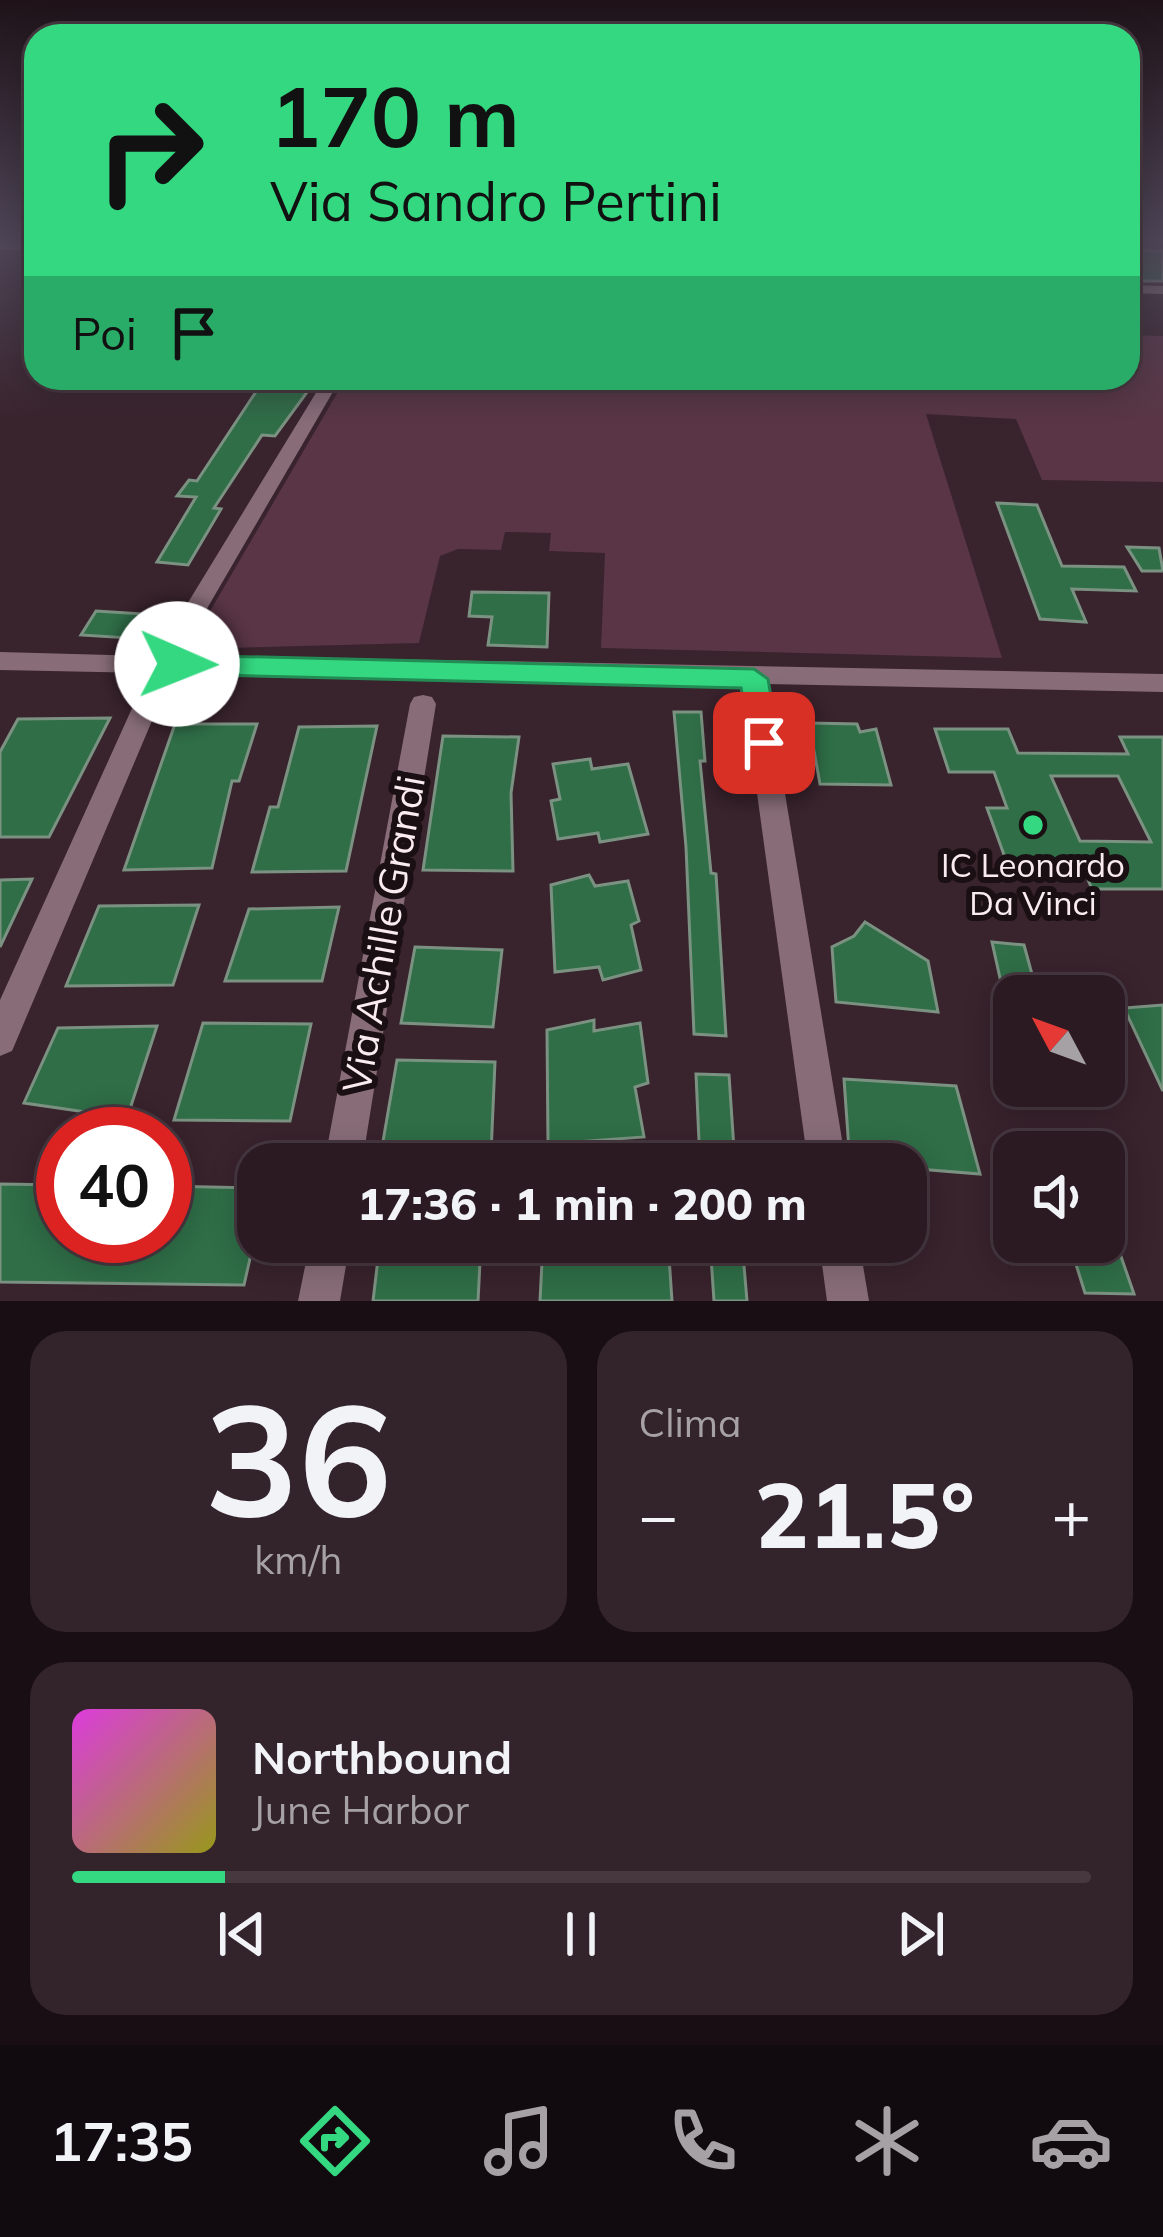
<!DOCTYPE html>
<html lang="it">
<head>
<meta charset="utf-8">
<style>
	:root { --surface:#2b1a22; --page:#33232a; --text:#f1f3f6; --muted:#a6a1a5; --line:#473840; --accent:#34d881 }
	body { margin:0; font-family:Mulish,sans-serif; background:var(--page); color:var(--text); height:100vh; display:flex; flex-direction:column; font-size:45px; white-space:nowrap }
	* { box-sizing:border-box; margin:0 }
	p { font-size:39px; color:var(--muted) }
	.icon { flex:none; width:66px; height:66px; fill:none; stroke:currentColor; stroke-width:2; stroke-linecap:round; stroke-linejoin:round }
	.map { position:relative; height:1301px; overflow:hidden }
	.panel { display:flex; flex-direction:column; gap:30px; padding:30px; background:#180e13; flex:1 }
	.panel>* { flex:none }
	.hud { position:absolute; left:24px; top:24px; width:1116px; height:366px; border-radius:36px; box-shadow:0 6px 30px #0003,0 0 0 3px var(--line); background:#34d881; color:#111; overflow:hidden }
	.needle { width:78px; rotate:311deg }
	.buttons { position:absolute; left:993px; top:975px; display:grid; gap:24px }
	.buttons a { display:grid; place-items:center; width:132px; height:132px; border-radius:24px; background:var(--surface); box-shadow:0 6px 30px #0003,0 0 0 3px var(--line); font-size:60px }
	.speed { position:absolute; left:36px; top:1107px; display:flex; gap:24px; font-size:60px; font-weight:700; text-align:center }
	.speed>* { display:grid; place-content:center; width:156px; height:156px; border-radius:50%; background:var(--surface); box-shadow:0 6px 30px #0003,0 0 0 3px var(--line); line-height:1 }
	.speed .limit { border:18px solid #d22; background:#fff; color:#111 }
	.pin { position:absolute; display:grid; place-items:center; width:102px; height:102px; color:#fff; margin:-51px; border-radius:24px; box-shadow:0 6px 18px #0006 }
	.me { position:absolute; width:132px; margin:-66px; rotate:91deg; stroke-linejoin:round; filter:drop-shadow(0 0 9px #0008) }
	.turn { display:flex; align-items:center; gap:42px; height:252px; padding:0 48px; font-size:54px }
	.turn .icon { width:156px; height:156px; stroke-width:2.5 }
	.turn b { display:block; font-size:84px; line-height:102px }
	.then { display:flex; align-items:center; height:114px; padding:0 48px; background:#0003; gap:24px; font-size:45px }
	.big { font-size:90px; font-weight:800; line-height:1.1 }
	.panel .widget { flex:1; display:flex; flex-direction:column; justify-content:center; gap:18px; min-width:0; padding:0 42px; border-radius:36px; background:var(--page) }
	.panel .dial { align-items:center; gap:0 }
	.dial b { font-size:156px; line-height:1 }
	.song { display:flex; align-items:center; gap:36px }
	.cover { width:144px; height:144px; border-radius:18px; background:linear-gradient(135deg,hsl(300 70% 55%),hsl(60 70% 35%)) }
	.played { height:12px; border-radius:6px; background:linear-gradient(90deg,var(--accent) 15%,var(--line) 15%) }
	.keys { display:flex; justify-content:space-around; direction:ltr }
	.heat { display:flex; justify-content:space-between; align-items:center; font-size:66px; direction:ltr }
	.panel .tiles { flex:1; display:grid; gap:30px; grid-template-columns:1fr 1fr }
	.widget:last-child { grid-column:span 2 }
	.trip { position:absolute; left:237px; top:1143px; width:690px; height:120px; border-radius:36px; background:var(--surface); box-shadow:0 6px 30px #0003,0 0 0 3px var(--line); font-weight:800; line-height:120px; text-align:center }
	.tabs { display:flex; height:192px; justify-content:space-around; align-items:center; background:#110a0e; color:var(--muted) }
	.tabs .icon { width:84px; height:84px }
	.tabs .current { color:var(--accent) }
	.tabs b { font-size:54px; color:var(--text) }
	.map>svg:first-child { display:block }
	.green { fill:#593545 }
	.building { fill:#2f6e47; stroke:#7b9282; stroke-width:3; fill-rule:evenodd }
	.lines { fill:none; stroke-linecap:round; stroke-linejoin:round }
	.minor { fill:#886d78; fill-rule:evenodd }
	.route { fill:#34d881; stroke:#228c54; stroke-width:3 }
	.poi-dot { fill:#34d881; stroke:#1a1014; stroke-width:4.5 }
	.labels { text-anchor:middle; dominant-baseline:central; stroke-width:12; stroke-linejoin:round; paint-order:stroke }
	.poi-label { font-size:33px; fill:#faebf1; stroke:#1a1014 }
	.near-street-label { font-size:39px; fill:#faebf1; stroke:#1a1014 }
</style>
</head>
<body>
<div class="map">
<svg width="1163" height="1301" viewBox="0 0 1163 1301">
	<rect width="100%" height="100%" fill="#39232d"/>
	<path class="green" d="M1128,335L1163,336V482L1042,480L1016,419L926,414L1002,658L601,648L605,553L549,551L551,533L505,532L501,550L458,549L440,556L419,643L188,649L346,378H1128Z"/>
	<path class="building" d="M1128,250L1163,251V281H1138L1128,269Z
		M265,378L316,380L275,436L262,435L214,508L221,509L188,565L157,562L196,497L177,496L189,480L197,481Z
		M997,503L1037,505L1062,566L1124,567L1136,591L1072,589L1086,622L1040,619Z
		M1127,547L1159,548L1163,571H1142Z
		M472,592L549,593L547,647L488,645L492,617L469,616Z
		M96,611L160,615L145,639L81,635Z
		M674,712H701L705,761H700L711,873L716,874L726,1036L694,1034L686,847Z
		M110,718L49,837H0V752L18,719Z
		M809,723L857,724L860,732L876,729L891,785L820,784Z
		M175,724H257L239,781H232L212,868L124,870Z
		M377,726L346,871L252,872L270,807H278L299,727Z
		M935,729H1008L1018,753L1128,754L1120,737H1163V889H1092L1086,875L1011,874L987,808H1007L994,772H949ZM1051,776H1118L1151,842L1080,841Z
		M443,736L519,737L511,793L513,871L423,870Z
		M590,759L592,769L628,764L648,834L600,842L598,833L558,839L551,801L560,799L553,764Z
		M589,875L595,886L628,881L639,921L631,925L641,970L603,980L599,967L555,972L551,885Z
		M32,879L0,947V880Z
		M199,905L173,985L66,986L99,906Z
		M339,907L322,981H225L249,909Z
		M865,922L928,961L938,1012L836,1002L832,947L854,936Z
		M992,942L1024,945L1038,996H1004Z
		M415,947L502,950L493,1027L401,1023Z
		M1163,1005V1091L1124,1008Z
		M594,1020V1031L640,1023L648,1083L635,1087L644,1137L548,1144L547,1030Z
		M203,1023L311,1024L290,1121L174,1120Z
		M157,1026L127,1118L24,1103L58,1028Z
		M397,1060L495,1062L491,1154L381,1153Z
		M696,1074L729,1075L735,1164H700Z
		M844,1079L956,1086L980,1174L906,1168V1164H850Z
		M1035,1132L1078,1133L1084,1152H1041Z
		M0,1184L63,1185V1236H165V1186L258,1188V1223L244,1285L0,1282Z
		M380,1242H481L478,1301H373Z
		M543,1242H668L672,1301H540Z
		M710,1242H742L747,1301H714Z
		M1069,1242H1116L1134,1294L1085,1293Z"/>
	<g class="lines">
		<path class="minor" d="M0,241L36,242V250L0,249Z
			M1128,285L1163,286V294L1128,293Z
			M325,378H341L180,655L1163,674V692L767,684L846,1164H808L742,684L177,673L168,670L156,655Z
			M0,652L147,656L156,659L158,668L168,670L171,676L12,1051L0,1056V1000L148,673L0,670Z
			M423,695L432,697L436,704L362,1164H324L410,704L414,697Z
			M310,1242H350L340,1301H298Z
			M819,1242H859L869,1301H827Z"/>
	</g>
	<linearGradient id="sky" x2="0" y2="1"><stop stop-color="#1f1319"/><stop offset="0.57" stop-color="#4e4557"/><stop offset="1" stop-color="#4e4557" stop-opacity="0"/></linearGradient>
	<rect width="1163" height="423" fill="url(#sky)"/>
	<path class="route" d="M177,655L754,669L768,679L779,743L774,752H753L741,688L177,674L163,664Z"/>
	<circle class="poi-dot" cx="1033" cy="825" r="12"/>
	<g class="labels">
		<g class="poi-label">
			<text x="1033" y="864">IC Leonardo<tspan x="1033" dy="38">Da Vinci</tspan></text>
		</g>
		<g class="near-street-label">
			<text transform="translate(383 934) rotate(-80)">Via Achille Grandi</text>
		</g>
	</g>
</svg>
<div class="buttons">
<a><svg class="needle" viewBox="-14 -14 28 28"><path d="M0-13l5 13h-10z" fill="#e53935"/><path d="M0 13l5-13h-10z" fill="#a6a1a5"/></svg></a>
<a><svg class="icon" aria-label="sound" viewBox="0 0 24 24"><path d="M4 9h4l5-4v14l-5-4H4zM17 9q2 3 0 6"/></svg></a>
</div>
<div class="speed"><div class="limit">40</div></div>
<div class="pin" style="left:764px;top:743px;background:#d93025"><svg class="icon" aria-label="arrive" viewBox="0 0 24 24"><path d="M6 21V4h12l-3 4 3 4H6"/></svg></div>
<svg class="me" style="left:177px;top:664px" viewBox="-20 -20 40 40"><circle r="19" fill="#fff"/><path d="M0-13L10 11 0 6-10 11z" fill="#34d881"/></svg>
<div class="trip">17:36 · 1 min · 200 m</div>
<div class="hud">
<div class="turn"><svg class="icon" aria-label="right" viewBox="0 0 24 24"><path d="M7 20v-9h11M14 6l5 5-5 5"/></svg><div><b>170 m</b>Via Sandro Pertini</div></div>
<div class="then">Poi<svg class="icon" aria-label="arrive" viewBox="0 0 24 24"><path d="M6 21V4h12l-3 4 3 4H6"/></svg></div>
</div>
</div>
<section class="panel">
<div class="tiles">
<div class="widget dial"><b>36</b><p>km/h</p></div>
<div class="widget"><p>Clima</p>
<div class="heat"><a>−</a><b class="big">21.5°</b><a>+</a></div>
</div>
<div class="widget">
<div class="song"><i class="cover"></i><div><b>Northbound</b><p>June Harbor</p></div></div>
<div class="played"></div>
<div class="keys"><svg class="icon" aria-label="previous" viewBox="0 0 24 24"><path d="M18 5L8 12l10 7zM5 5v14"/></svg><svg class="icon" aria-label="pause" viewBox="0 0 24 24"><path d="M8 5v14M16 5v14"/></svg><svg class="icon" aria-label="next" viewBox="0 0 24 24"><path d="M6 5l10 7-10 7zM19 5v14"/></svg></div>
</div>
</div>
</section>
<nav class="tabs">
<b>17:35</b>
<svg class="icon current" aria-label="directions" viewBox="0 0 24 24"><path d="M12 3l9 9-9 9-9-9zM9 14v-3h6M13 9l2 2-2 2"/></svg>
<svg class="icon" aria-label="music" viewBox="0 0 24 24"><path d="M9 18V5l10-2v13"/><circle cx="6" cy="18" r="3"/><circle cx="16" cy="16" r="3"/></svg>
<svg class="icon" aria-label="phone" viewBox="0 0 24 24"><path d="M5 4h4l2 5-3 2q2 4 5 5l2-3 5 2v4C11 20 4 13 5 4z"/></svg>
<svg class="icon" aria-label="climate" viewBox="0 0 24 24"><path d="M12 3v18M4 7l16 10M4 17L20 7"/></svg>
<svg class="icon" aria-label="car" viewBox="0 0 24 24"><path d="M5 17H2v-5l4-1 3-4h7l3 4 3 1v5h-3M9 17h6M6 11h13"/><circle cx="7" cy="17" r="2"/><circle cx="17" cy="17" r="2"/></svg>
</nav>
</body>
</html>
